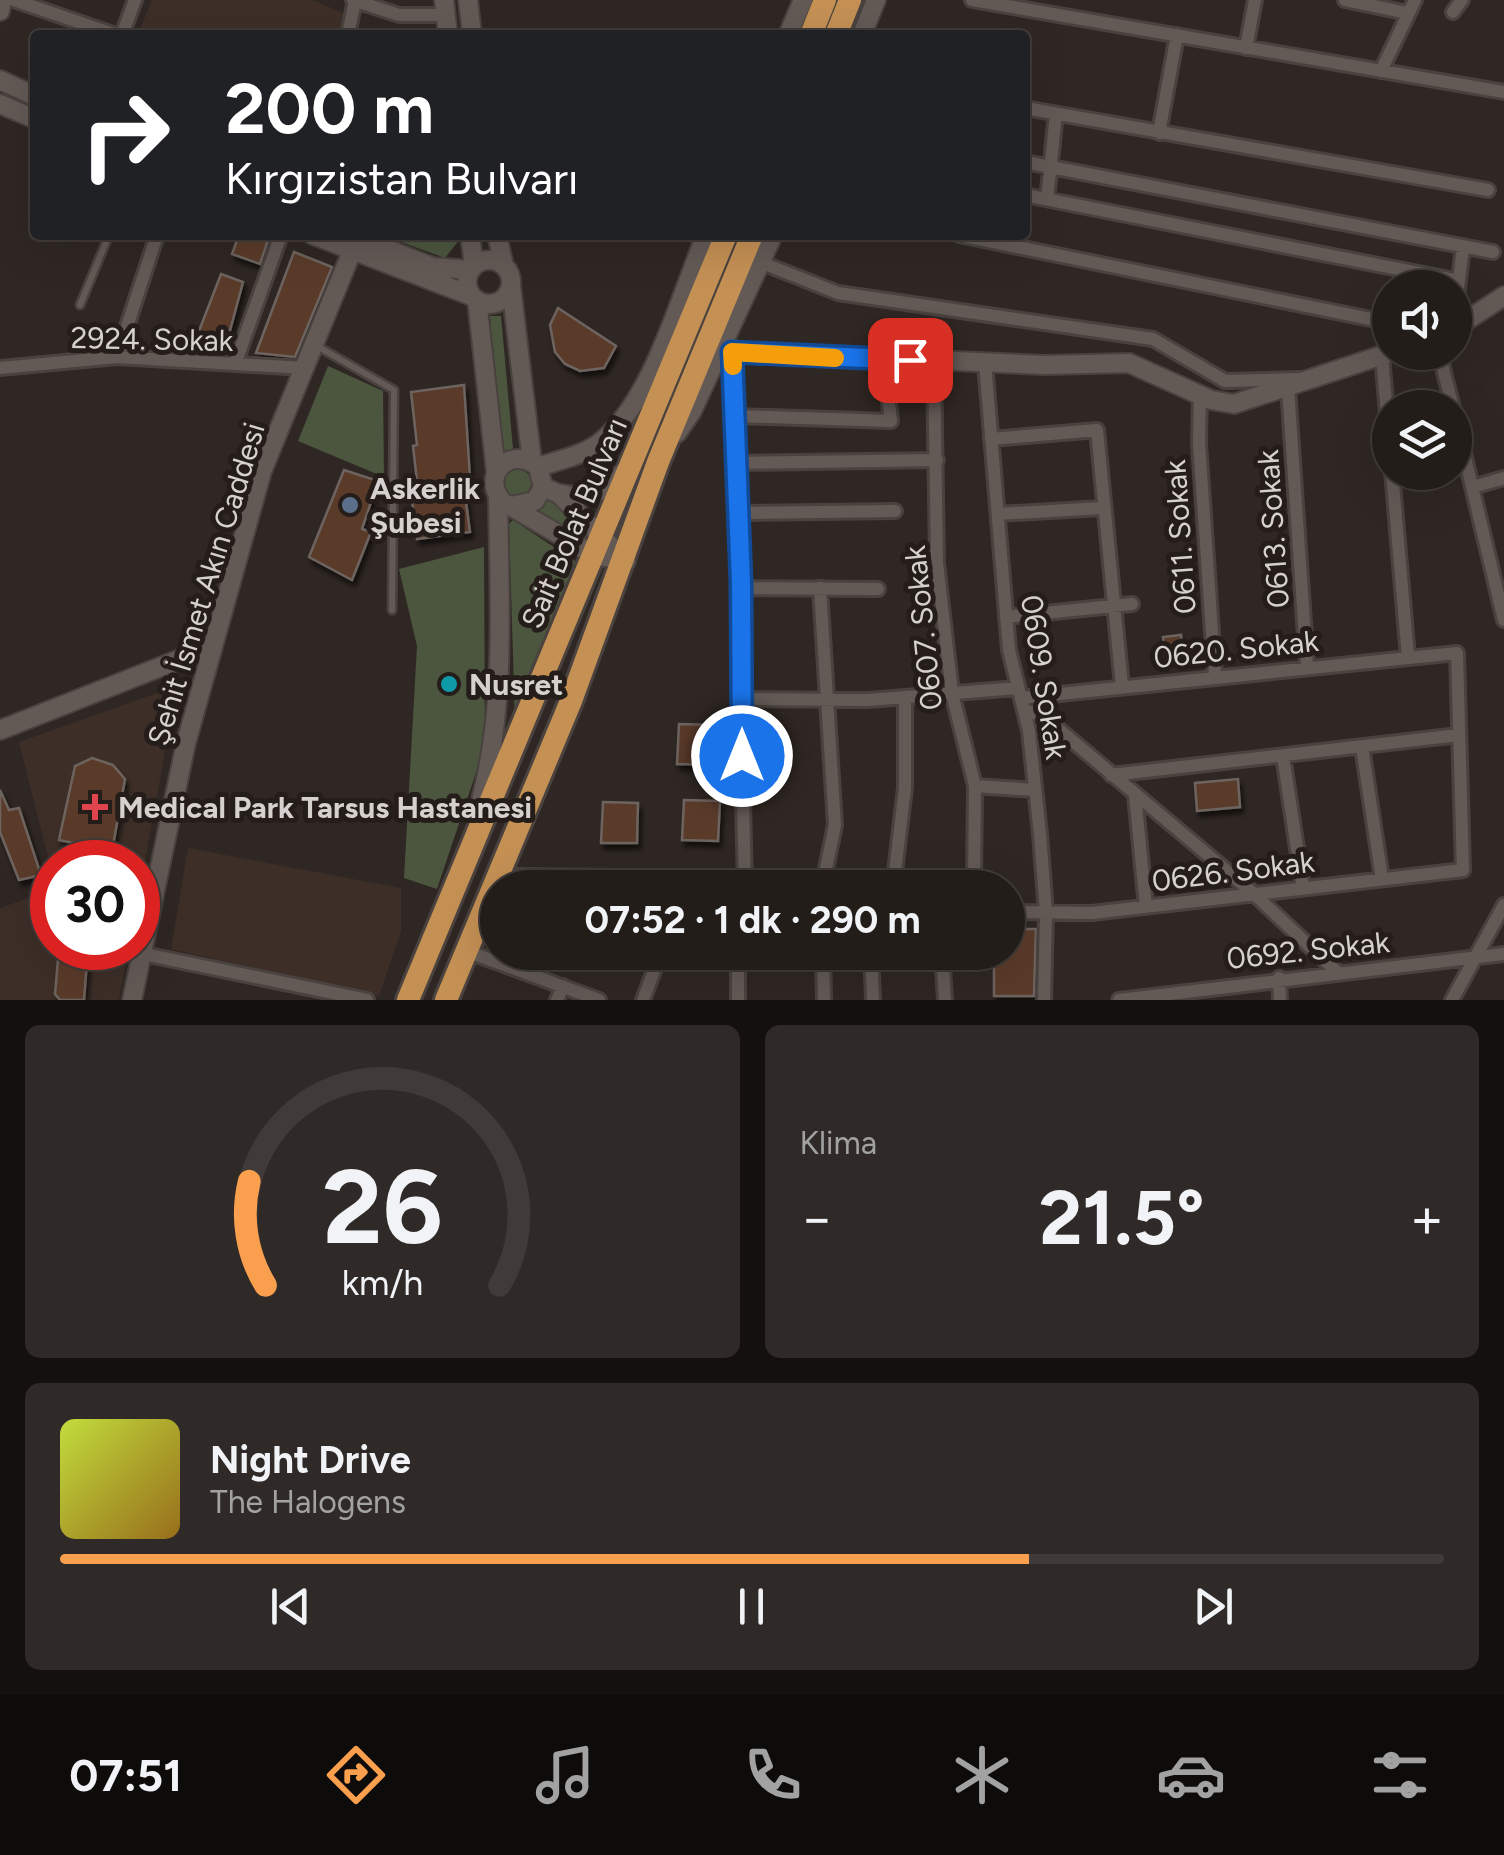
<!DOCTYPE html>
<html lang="tr">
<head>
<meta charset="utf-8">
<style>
	:root { --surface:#231d1a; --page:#2f2a27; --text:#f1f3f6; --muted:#a3a2a2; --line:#403b39; --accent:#fa9f4e }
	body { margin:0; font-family:Figtree,sans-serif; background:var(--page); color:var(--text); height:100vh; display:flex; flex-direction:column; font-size:38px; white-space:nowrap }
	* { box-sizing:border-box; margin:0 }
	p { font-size:32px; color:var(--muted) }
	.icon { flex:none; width:55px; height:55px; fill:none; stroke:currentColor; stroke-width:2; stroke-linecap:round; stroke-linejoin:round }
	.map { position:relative; height:1000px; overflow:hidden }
	.panel { display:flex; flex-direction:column; gap:25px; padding:25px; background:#13100e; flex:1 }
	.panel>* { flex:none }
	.guide { position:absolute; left:30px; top:30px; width:1000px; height:210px; border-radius:10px; box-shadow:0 10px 40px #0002,0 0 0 2px var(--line); background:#202124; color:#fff; overflow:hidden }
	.fabs { position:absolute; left:1372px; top:270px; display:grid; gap:20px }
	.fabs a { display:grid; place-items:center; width:100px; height:100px; border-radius:50%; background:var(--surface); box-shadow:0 10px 40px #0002,0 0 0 2px var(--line); font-size:50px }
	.speed { position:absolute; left:30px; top:840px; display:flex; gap:20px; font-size:50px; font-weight:700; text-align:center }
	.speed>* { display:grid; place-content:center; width:130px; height:130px; border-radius:50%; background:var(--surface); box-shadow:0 10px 40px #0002,0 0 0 2px var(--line); line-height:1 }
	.speed .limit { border:15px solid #d22; background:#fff; color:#111 }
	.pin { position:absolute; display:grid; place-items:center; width:85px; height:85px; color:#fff; margin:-42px; border-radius:20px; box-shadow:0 5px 15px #0006 }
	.me { position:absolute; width:110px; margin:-55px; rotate:0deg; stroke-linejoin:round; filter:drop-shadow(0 0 8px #0008) }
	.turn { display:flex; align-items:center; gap:35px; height:210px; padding:0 30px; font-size:45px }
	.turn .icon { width:130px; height:130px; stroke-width:2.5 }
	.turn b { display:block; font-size:70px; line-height:85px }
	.big { font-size:75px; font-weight:700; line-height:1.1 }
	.panel .card { flex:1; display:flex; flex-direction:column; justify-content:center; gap:15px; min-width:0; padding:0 35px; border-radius:15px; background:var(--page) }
	.panel .dial { align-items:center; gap:0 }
	.dial svg { height:260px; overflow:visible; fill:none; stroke:var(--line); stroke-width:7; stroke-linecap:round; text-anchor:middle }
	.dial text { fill:var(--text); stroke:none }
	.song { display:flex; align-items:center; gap:30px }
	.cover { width:120px; height:120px; border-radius:15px; background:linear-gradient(135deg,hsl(70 70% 55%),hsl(40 70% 35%)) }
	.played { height:10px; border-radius:5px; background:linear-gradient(90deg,var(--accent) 70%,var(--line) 70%) }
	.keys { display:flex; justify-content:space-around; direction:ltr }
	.heat { display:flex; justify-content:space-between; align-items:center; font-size:55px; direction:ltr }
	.panel .tiles { flex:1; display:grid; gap:25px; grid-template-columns:1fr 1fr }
	.card:last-child { grid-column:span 2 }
	.trip { position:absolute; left:480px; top:870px; width:545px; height:100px; border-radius:50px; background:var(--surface); box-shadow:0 10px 40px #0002,0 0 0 2px var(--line); font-weight:700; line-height:100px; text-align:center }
	.tabs { display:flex; height:160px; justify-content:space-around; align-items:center; background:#0e0c0a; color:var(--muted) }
	.tabs .icon { width:70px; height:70px }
	.tabs .on { color:var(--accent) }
	.tabs b { font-size:45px; color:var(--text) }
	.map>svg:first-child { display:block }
	.built { fill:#3d2f28 }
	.green { fill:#4c563f }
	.building { fill:#5a3a2a; stroke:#6d645f; stroke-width:2.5; filter:url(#shadow) }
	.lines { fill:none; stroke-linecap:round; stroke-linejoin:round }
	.lane-casing { stroke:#49423e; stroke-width:11 }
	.street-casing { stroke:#49423e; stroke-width:18 }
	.secondary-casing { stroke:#49423e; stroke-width:22 }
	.highway-casing { stroke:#49423e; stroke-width:28 }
	.lane { stroke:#635a56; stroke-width:6 }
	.street { stroke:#635a56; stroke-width:12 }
	.secondary { stroke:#635a56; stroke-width:18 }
	.highway { stroke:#c49054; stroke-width:22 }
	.route-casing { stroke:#114b97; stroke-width:25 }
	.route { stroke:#1a73e8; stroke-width:18 }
	.slow { stroke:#f59e0b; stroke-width:18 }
	.service-dot { fill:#5c6f8a; stroke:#251d1a; stroke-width:4 }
	.culture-dot { fill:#0f9aa8; stroke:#251d1a; stroke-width:4 }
	.health-dot { fill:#e0444e; stroke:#251d1a; stroke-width:4 }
	.labels { text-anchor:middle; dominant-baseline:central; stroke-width:10; stroke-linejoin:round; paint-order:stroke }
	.street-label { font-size:30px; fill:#d6d1ce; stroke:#251d1a }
	.poi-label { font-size:30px; font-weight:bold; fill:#d6d1ce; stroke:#251d1a; text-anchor:start }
</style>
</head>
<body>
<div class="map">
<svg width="1504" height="1000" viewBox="0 0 1504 1000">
	<defs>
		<filter id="shadow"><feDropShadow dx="3" dy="5.5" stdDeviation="2.5" flood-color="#0009"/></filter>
	</defs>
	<rect width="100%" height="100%" fill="#2f2723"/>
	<path class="built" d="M152,0H313L343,13L340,35H149L139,31Z
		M177,686L138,900V862H52V873L19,742Z
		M188,848L401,888V931L379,996L171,949Z
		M52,890V948H129L119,1000H0V908Z"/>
	<path class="green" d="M382,235H459L460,239L445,258Z
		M490,316H501L513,449L500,453Z
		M328,366L383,391L384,477L298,441Z
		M503 483a14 14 0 1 1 28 0a14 14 0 1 1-28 0Z
		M549,494L591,537L590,543L534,511Z
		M513,520L578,563L515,722L509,524Z
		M484,547L485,746L437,889L404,878L417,646L399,569Z"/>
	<path class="building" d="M239,235L269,237L260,264L232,254Z
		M294,252L332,267L295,357L256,353Z
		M221,274L243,282L224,353L194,344Z
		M558,308L616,346L604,368L580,371L565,364L555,352L550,325Z
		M464,385L470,478L463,479L470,532L417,539L412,500L419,499L413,446L417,445L411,392Z
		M344,470L378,481L362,529L371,532L352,580L309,557Z
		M1181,635L1183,652L1165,654L1163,637Z
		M679,724L715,725L713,765L677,764Z
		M92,758L113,765L125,779L112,851L59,840L75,766Z
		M1238,779L1240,807L1197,811L1195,783Z
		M0,790L9,810L19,808L41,875L19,880L0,832Z
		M684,800L720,801L718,841L682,840Z
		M603,802L638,803L637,843H601Z
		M1008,929H1036L1034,996H994V952H1008Z
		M59,948H88L84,1000H60L55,994Z"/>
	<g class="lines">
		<g class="lane-casing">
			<path id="lane" d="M80,305L109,235
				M315,345L394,390L392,610"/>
		</g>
		<g class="street-casing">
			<path id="street" d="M14,0L116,35
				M353,0L399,15H446
				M972,0L1504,92
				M1345,0L1407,13
				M1453,12L1462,0
				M122,35L135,0
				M348,35L355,0
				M1246,48L1255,0
				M1381,71L1415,0
				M1025,108L1488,190
				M1159,133L1177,35
				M1025,162L1493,252
				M1025,195L1459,281
				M1047,199L1056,114
				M959,235L1390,323
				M760,262L838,293L1153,339L1225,381L1299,379
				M1455,312L1463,247
				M733,352L745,888
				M1439,352L1453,408
				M1382,356L1390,448
				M117,357L157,235
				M934,361L937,563L952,693L975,786L974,888
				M985,363L1009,650L1029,731L1040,834L1046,913L1044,1000
				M235,364L281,235
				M0,368L117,357L304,368
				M1288,388L1307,666
				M1200,394L1199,443L1215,676
				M735,416L891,421L884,360
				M1455,416L1504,620
				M991,439L1097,430L1122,686
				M737,463L937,460
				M1392,472L1408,657
				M1473,487L1504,478
				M739,513L895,511
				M998,514L1102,508
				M741,588L878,589
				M820,588L835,825L822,888
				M1006,617L1132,604
				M741,699L868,700L1018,688
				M1024,710L1043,716L1253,893L1337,972
				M1362,747L1382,879
				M1283,756L1303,888
				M1111,775L1459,735
				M975,786L1035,790
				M1135,795L1146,907
				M497,876L624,877L749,888
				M893,888L905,788V697
				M1008,912L1092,913L1463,870L1457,653L1021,698
				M466,951L599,1000
				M823,952L824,1000
				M871,952L873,1000
				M942,952L945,1000
				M139,953L367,1000
				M1279,978L1280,1000
				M557,1000L563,986
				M643,1000L661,952
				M738,1000V952
				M1119,1000L1504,954
				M1452,1000L1504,905"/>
		</g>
		<g class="secondary-casing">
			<path id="secondary" d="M444,0L448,35
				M468,0L472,35
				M0,11L2,0
				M788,35L803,0
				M862,35L876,0
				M0,80L35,96
				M0,104L35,119
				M313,235L472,296
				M352,235L433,267L471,270
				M470,235L474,266
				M497,235L504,266
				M467 282a22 22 0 1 1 44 0a22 22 0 1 1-44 0Z
				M511,286L532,462
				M477,300L496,472
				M1455,328L1504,296
				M720,351L1045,365L1129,363L1211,400L1234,404L1392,352
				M677,433L692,411L773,235
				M538,467C559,460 585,455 602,441C654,398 680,296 706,235
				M543,487L559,494L626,561
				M561,494C591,501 603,491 625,471
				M511,506L535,501L543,487L538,467C510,444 479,476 503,502L594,555L626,561
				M0,730L211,647
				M480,804C507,704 499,599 498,496
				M132,1000L186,743L262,471L352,251"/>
		</g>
		<g class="highway-casing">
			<path id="highway" d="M811,35L825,0
				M836,35L850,0
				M408,1000L726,235
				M446,1000L571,701L658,462L752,235"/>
		</g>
		<use href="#lane" class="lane"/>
		<use href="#street" class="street"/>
		<use href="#secondary" class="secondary"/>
		<use href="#highway" class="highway"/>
	</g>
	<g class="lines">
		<g class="route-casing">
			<path id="route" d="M742,756L741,582L732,352L910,360"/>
		</g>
		<use href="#route" class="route"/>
		<path class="slow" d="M733,366L732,352L835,358"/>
	</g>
	<circle class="service-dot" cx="350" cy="505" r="10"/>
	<circle class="culture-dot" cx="449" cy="684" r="10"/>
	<path class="health-dot" d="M90 792h10v10h10v10h-10v10h-10v-10h-10v-10h10z"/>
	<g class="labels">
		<g class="street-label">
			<text transform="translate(152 339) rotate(1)">2924. Sokak</text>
			<text transform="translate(574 523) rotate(-67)">Sait Bolat Bulvarı</text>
			<text transform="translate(1273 529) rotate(-94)">0613. Sokak</text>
			<text transform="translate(1180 537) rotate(-94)">0611. Sokak</text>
			<text transform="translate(206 584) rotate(-73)">Şehit İsmet Akın Caddesi</text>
			<text transform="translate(923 628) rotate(-96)">0607. Sokak</text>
			<text transform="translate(1236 649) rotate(-6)">0620. Sokak</text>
			<text transform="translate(1044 677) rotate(81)">0609. Sokak</text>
			<text transform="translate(1233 871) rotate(-7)">0626. Sokak</text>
			<text transform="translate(1308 950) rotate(-6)">0692. Sokak</text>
		</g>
		<g class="poi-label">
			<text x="370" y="488">Askerlik<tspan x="370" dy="34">Şubesi</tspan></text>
			<text x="469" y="684">Nusret</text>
			<text x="118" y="807">Medical Park Tarsus Hastanesi</text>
		</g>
	</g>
</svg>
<div class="fabs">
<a><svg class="icon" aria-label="sound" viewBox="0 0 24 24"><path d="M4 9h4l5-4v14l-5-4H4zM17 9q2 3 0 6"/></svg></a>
<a><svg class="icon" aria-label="layers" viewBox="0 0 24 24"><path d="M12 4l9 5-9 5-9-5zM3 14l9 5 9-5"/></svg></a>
</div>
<div class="speed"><div class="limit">30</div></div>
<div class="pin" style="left:910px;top:360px;background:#d93025"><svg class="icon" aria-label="arrive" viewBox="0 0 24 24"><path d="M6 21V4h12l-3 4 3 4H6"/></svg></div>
<svg class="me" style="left:742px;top:756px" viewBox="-20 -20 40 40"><circle r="17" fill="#1a73e8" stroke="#fff" stroke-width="3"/><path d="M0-11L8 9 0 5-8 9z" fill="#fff"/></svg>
<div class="trip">07:52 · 1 dk · 290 m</div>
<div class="guide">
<div class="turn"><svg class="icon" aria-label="right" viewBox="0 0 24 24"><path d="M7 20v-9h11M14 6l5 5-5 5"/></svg><div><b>200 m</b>Kırgızistan Bulvarı</div></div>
</div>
</div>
<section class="panel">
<div class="tiles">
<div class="card dial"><svg viewBox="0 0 100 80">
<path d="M14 69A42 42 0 1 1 86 69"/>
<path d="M14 69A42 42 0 0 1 9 37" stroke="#fa9f4e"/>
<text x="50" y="56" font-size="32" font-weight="700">26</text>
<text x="50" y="72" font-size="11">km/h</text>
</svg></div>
<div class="card"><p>Klima</p>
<div class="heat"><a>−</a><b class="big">21.5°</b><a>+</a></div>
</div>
<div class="card">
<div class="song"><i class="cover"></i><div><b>Night Drive</b><p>The Halogens</p></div></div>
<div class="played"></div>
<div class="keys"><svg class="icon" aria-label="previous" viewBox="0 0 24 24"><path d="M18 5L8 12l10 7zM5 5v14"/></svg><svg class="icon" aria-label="pause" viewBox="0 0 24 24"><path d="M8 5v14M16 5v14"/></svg><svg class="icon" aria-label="next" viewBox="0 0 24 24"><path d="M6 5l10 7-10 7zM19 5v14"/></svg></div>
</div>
</div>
</section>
<nav class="tabs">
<b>07:51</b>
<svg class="icon on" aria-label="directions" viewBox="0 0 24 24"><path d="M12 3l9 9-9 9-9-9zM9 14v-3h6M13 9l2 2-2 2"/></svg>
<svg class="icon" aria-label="music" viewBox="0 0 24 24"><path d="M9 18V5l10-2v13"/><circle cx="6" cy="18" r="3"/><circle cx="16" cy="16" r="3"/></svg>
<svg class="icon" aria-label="phone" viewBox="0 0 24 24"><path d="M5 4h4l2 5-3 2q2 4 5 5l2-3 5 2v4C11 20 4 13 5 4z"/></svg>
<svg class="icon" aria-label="climate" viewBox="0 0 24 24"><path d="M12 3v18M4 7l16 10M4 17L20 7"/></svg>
<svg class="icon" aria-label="car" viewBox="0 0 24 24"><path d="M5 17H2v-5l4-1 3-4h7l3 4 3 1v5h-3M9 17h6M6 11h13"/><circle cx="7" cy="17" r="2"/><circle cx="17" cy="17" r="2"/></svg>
<svg class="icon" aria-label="filters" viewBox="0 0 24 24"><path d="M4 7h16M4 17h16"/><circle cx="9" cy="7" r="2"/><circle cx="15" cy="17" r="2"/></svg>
</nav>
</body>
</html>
